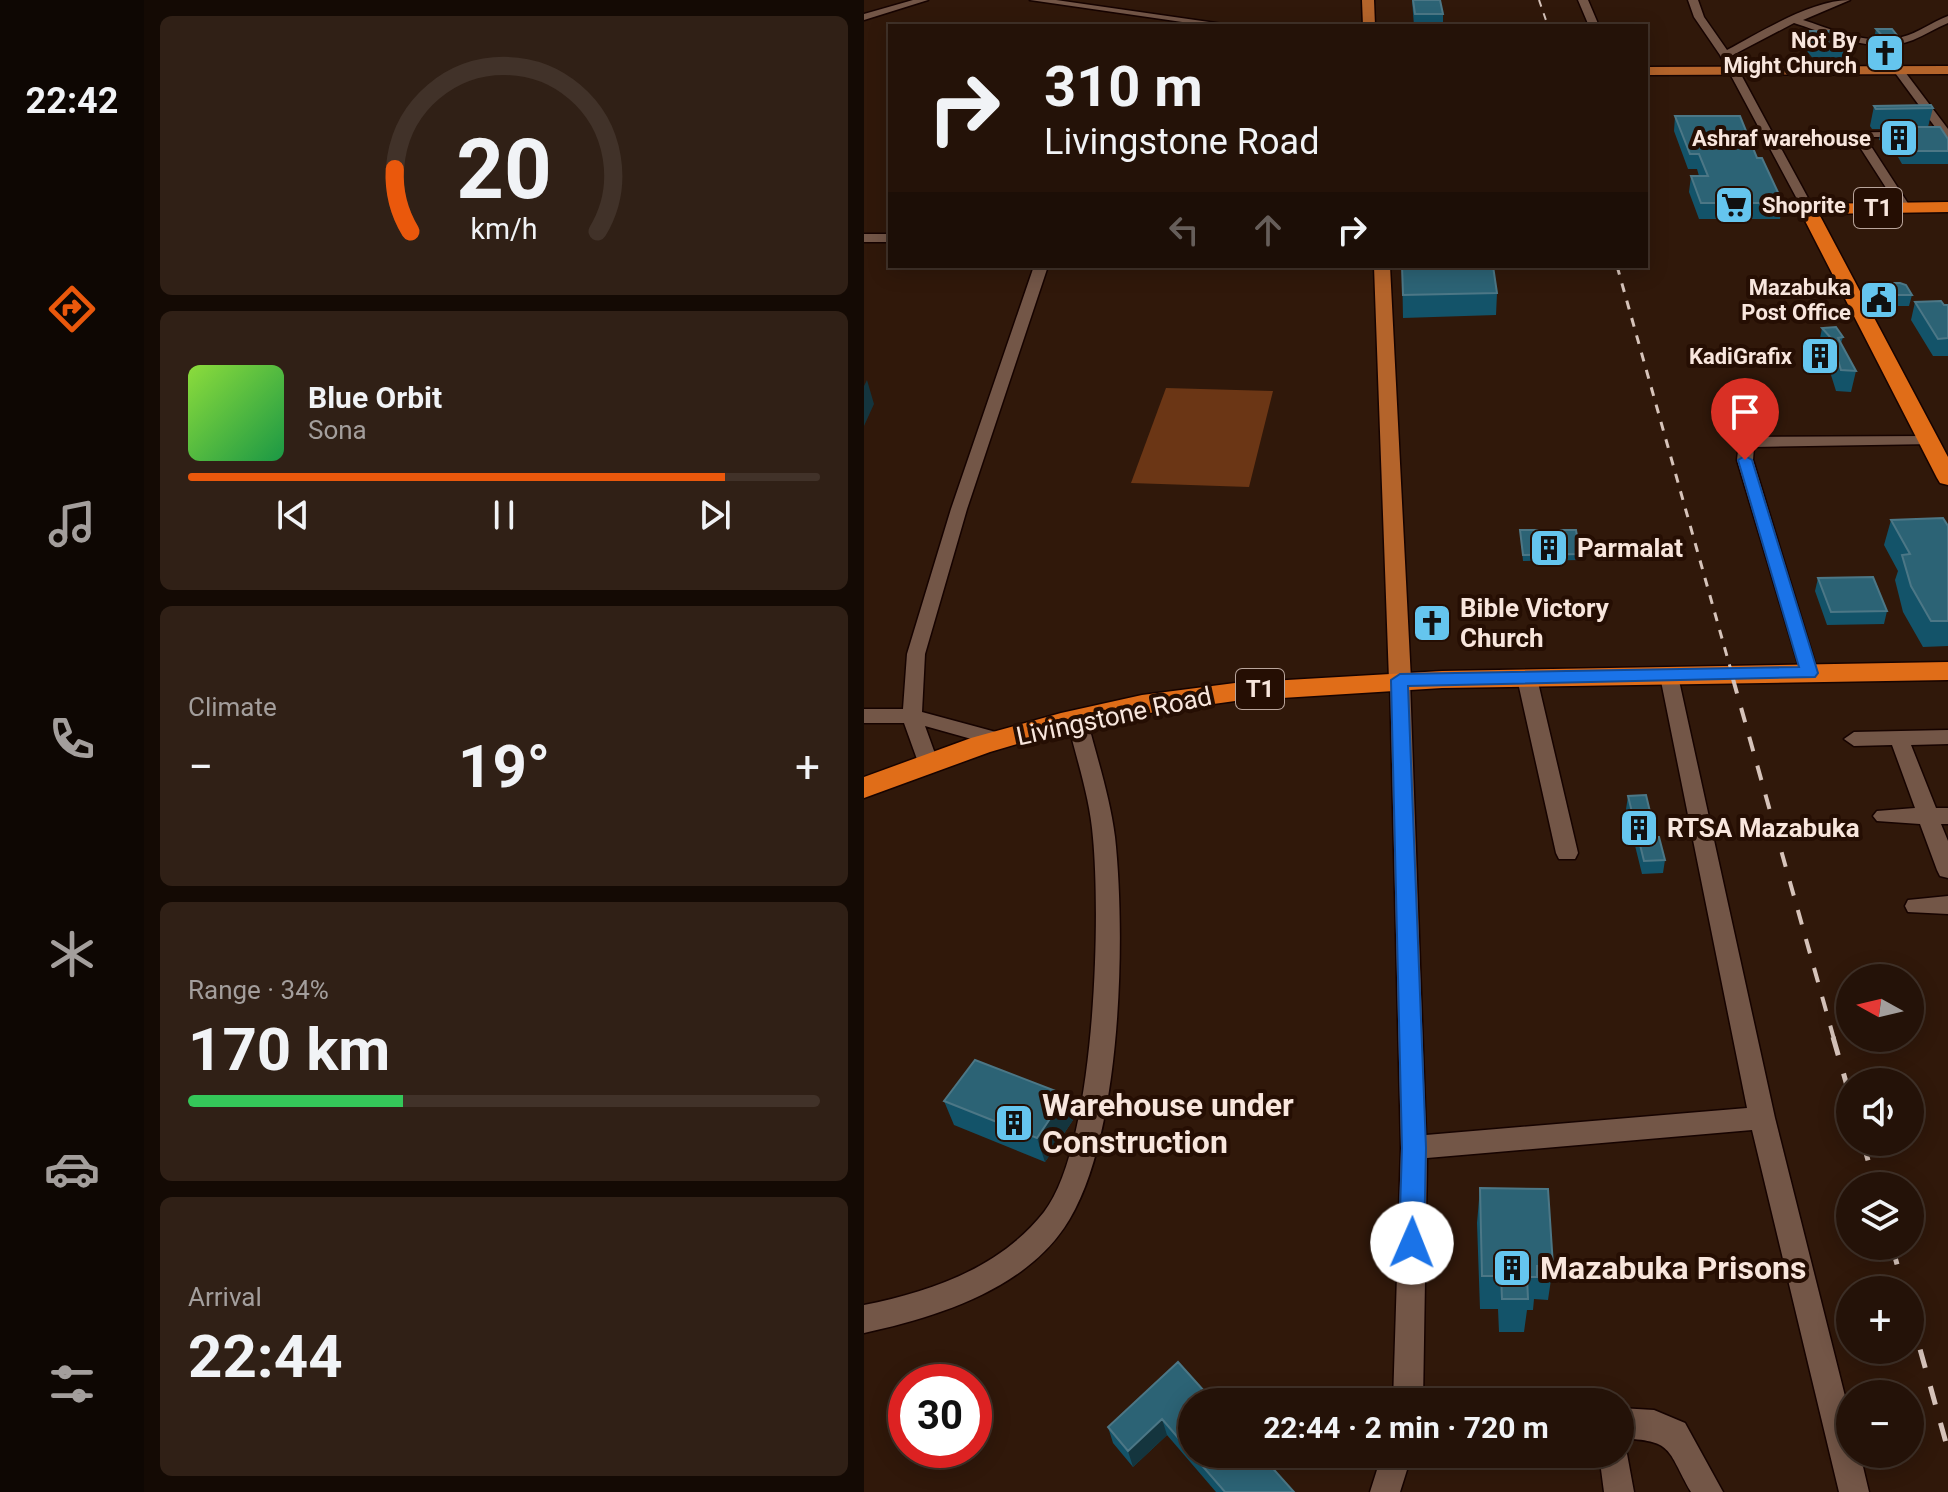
<!DOCTYPE html>
<html lang="en">
<head>
<meta charset="utf-8">
<style>
	:root { --surface:#241208; --page:#302016; --text:#f1f3f6; --muted:#a39e9c; --line:#413229; --accent:#ea580c }
	body { margin:0; font-family:Roboto,sans-serif; background:var(--page); color:var(--text); height:100vh; display:flex; flex-direction:column; font-size:30px; white-space:nowrap }
	* { box-sizing:border-box; margin:0 }
	p { font-size:26px; color:var(--muted) }
	.icon { flex:none; width:44px; height:44px; fill:none; stroke:currentColor; stroke-width:2; stroke-linecap:round; stroke-linejoin:round }
	.map { position:relative; flex:1; overflow:hidden }
	.details { display:flex; flex-direction:column; gap:16px; padding:16px; background:#140a04; width:720px }
	.details>* { flex:none }
	.guide { position:absolute; left:24px; top:24px; width:760px; height:244px; border-radius:0px; box-shadow:0 4px 20px #0003,0 0 0 2px var(--line); background:#241208; color:var(--text); overflow:hidden }
	.needle { width:52px; rotate:278deg }
	.controls { position:absolute; left:972px; top:964px; display:grid; gap:16px }
	.controls a { display:grid; place-items:center; width:88px; height:88px; border-radius:50%; background:var(--surface); box-shadow:0 4px 20px #0003,0 0 0 2px var(--line); font-size:40px }
	.speed { position:absolute; left:24px; top:1364px; display:flex; gap:16px; font-size:40px; font-weight:700; text-align:center }
	.speed>* { display:grid; place-content:center; width:104px; height:104px; border-radius:50%; background:var(--surface); box-shadow:0 4px 20px #0003,0 0 0 2px var(--line); line-height:1 }
	.speed .limit { border:12px solid #d22; background:#fff; color:#111 }
	.pin { position:absolute; display:grid; place-items:center; width:68px; height:68px; color:#fff; margin:-82px -34px; border-radius:50% 50% 50% 0; rotate:-45deg; box-shadow:0 0 8px #0007 }
	.pin .icon { rotate:45deg }
	.me { position:absolute; width:88px; margin:-44px; rotate:1deg; stroke-linejoin:round; filter:drop-shadow(0 0 6px #0008) }
	.turn { display:flex; align-items:center; gap:28px; height:168px; padding:0 24px; font-size:36px }
	.turn .icon { width:104px; height:104px; stroke-width:2.5 }
	.turn b { display:block; font-size:56px; line-height:68px }
	.lanes { display:flex; align-items:center; height:76px; padding:0 24px; background:#0003; justify-content:center; gap:40px; direction:ltr }
	.lanes .off { opacity:.35 }
	.big { font-size:60px; font-weight:700; line-height:1.1 }
	.details .tile { flex:1; display:flex; flex-direction:column; justify-content:center; gap:12px; min-width:0; padding:0 28px; border-radius:12px; background:var(--page) }
	.details .dial { align-items:center; gap:0 }
	.dial svg { height:208px; overflow:visible; fill:none; stroke:var(--line); stroke-width:7; stroke-linecap:round; text-anchor:middle }
	.dial text { fill:var(--text); stroke:none }
	.song { display:flex; align-items:center; gap:24px }
	.cover { width:96px; height:96px; border-radius:12px; background:linear-gradient(135deg,hsl(90 70% 55%),hsl(140 70% 35%)) }
	.played { height:8px; border-radius:4px; background:linear-gradient(90deg,var(--accent) 85%,var(--line) 85%) }
	.keys { display:flex; justify-content:space-around; direction:ltr }
	.heat { display:flex; justify-content:space-between; align-items:center; font-size:44px; direction:ltr }
	.charge { height:12px; border-radius:6px; background:linear-gradient(90deg,#34c759 34%,var(--line) 0) }
	.trip { position:absolute; left:314px; top:1388px; width:456px; height:80px; border-radius:40px; background:var(--surface); box-shadow:0 4px 20px #0003,0 0 0 2px var(--line); font-weight:700; line-height:80px; text-align:center }
	main { display:flex; flex:1; min-height:0 }
	.menu { display:flex; flex-direction:column; width:144px; justify-content:space-around; align-items:center; background:#0e0703; color:var(--muted) }
	.menu .icon { width:56px; height:56px }
	.menu .selected { color:var(--accent) }
	.menu b { font-size:36px; color:var(--text) }
	.map>svg:first-child { display:block }
	.green { fill:#6b3615 }
	.lines { fill:none; stroke-linecap:round; stroke-linejoin:round }
	.minor-casing { stroke:#160300; stroke-width:3 }
	.major-casing { stroke:#160300; stroke-width:3 }
	.highway-casing { stroke:#160300; stroke-width:3 }
	.minor { fill:#735647; fill-rule:evenodd }
	.major { fill:#b4642b; fill-rule:evenodd }
	.highway { fill:#e06d18; fill-rule:evenodd }
	.rail-far3 { stroke:#d6c3ba; stroke-width:2; stroke-dasharray:7 7; stroke-linecap:butt }
	.rail-far2 { stroke:#d6c3ba; stroke-width:3; stroke-dasharray:9 9; stroke-linecap:butt }
	.rail-far1 { stroke:#d6c3ba; stroke-width:4; stroke-dasharray:15 15; stroke-linecap:butt }
	.rail { stroke:#d6c3ba; stroke-width:5; stroke-dasharray:19 19; stroke-linecap:butt }
	.wall { fill:#135369 }
	.shaded-wall { fill:#14353e }
	.building { fill:#2c6375; stroke:#4c7786; stroke-width:2 }
	.route { fill:#1a73e8; stroke:#114b97; stroke-width:2 }
	.labels { text-anchor:middle; dominant-baseline:central; stroke-width:8; stroke-linejoin:round; paint-order:stroke }
	.far-poi-label { font-size:22px; font-weight:bold; fill:#f8e6dd; stroke:#250e03; text-anchor:end }
	.shield { fill:#250e03; stroke:#b9a59c; stroke-width:2 }
	.shield-label { font-size:24px; font-weight:bold; fill:#f8e6dd }
	.poi-label { font-size:26px; font-weight:bold; fill:#f8e6dd; stroke:#250e03; text-anchor:start }
	.street-label { font-size:26px; fill:#f8e6dd; stroke:#250e03 }
	.near-poi-label { font-size:32px; font-weight:bold; fill:#f8e6dd; stroke:#250e03; text-anchor:start }
</style>
</head>
<body>
<main>
<nav class="menu">
<b>22:42</b>
<svg class="icon selected" aria-label="directions" viewBox="0 0 24 24"><path d="M12 3l9 9-9 9-9-9zM9 14v-3h6M13 9l2 2-2 2"/></svg>
<svg class="icon" aria-label="music" viewBox="0 0 24 24"><path d="M9 18V5l10-2v13"/><circle cx="6" cy="18" r="3"/><circle cx="16" cy="16" r="3"/></svg>
<svg class="icon" aria-label="phone" viewBox="0 0 24 24"><path d="M5 4h4l2 5-3 2q2 4 5 5l2-3 5 2v4C11 20 4 13 5 4z"/></svg>
<svg class="icon" aria-label="climate" viewBox="0 0 24 24"><path d="M12 3v18M4 7l16 10M4 17L20 7"/></svg>
<svg class="icon" aria-label="car" viewBox="0 0 24 24"><path d="M5 17H2v-5l4-1 3-4h7l3 4 3 1v5h-3M9 17h6M6 11h13"/><circle cx="7" cy="17" r="2"/><circle cx="17" cy="17" r="2"/></svg>
<svg class="icon" aria-label="filters" viewBox="0 0 24 24"><path d="M4 7h16M4 17h16"/><circle cx="9" cy="7" r="2"/><circle cx="15" cy="17" r="2"/></svg>
</nav>
<section class="details">
<div class="tile dial"><svg viewBox="0 0 100 80">
<path d="M14 69A42 42 0 1 1 86 69"/>
<path d="M14 69A42 42 0 0 1 8 45" stroke="#ea580c"/>
<text x="50" y="56" font-size="32" font-weight="700">20</text>
<text x="50" y="72" font-size="11">km/h</text>
</svg></div>
<div class="tile">
<div class="song"><i class="cover"></i><div><b>Blue Orbit</b><p>Sona</p></div></div>
<div class="played"></div>
<div class="keys"><svg class="icon" aria-label="previous" viewBox="0 0 24 24"><path d="M18 5L8 12l10 7zM5 5v14"/></svg><svg class="icon" aria-label="pause" viewBox="0 0 24 24"><path d="M8 5v14M16 5v14"/></svg><svg class="icon" aria-label="next" viewBox="0 0 24 24"><path d="M6 5l10 7-10 7zM19 5v14"/></svg></div>
</div>
<div class="tile"><p>Climate</p>
<div class="heat"><a>−</a><b class="big">19°</b><a>+</a></div>
</div>
<div class="tile"><p>Range · 34%</p><b class="big">170 km</b><div class="charge"></div></div>
<div class="tile"><p>Arrival</p><b class="big">22:44</b></div>
</section>
<div class="map">
<svg width="1084" height="1492" viewBox="0 0 1084 1492">
	<rect width="100%" height="100%" fill="#30180a"/>
	<path class="green" d="M302,388L409,391L385,487L267,483Z"/>
	<g class="lines">
		<g class="minor-casing">
			<path id="minor" d="M49,0H64L0,20V14Z
				M166,0H192L373,26H346Z
				M714,0H724L735,26H725Z
				M824,0H834L840,17L863,50C897,32 947,0 986,0L939,20C970,30 1005,46 1038,37C1054,33 1068,22 1084,16V23C1072,28 1061,35 1049,40C1010,55 968,35 930,23L867,56L909,134L1074,131L1029,70L1038,68L1084,129V140L1079,137H1001L1047,208L1045,211H1037L990,138L913,141L950,209L940,212L856,55L830,17Z
				M0,234H26V242H0Z
				M170,266H184L103,509L61,654L58,712L143,735L146,740L136,747L61,726L74,762L71,767H57L54,762L40,723H0V709H39L43,654L87,509Z
				M1064,436L1072,441L1070,444L890,447L889,460L954,673L945,679L938,677L873,460L875,442L883,437Z
				M805,670L814,676L911,1118L986,1416V1454H996L1005,1492H975L888,1130L563,1158L559,1402H529L537,1148L526,680L536,674L546,680L562,1135L883,1108L796,676Z
				M663,672L673,678L714,853L711,859H695L692,853L653,678Z
				M213,712L223,719C233,758 246,797 251,837C262,938 258,1144 200,1228C157,1291 70,1318 0,1333V1305C66,1292 136,1268 180,1212C231,1146 237,922 229,838C226,797 212,758 203,719Z
				M1084,730V744L1047,745L1072,808H1084V824H1077L1084,841V878L1076,876L1073,870L1056,824L1013,821L1009,816L1013,811L1051,808L1028,745L990,746L980,739L990,732Z
				M1084,896V914L1044,912L1041,906L1044,900Z
				M756,1408L790,1410L821,1423L859,1492H827C802,1448 810,1441 756,1438Z
				M756,1441L761,1443L770,1492H740L735,1454H756Z
				M518,1454H548L536,1492H506Z"/>
		</g>
		<g class="major-casing">
			<path id="major" d="M498,0H510L511,26H499Z
				M1084,66V74L782,75V67Z
				M510,266H526L547,680L544,685H528L525,680Z"/>
		</g>
		<g class="highway-casing">
			<path id="highway" d="M1084,202V212L955,214L1084,457V485L1076,483L1073,478L935,209L944,204Z
				M1084,662V680L578,688L371,701L278,714L197,731L126,752L0,798V777L107,738L197,713L278,695L371,683L578,671Z"/>
		</g>
		<use href="#minor" class="minor"/>
		<use href="#major" class="major"/>
		<use href="#highway" class="highway"/>
		<path class="rail-far3" d="M675,0L684,26"/>
		<path class="rail-far2" d="M753,266L870,681"/>
		<path class="rail-far1" d="M869,679L970,1039"/>
		<path class="rail" d="M969,1037L986,1096
			M999,1142L1011,1186
			M1028,1246L1040,1290
			M1046,1313L1084,1450"/>
	</g>
	<path class="wall" d="M548,0H576L579,14V26H550Z
		M1012,29L1036,39L1032,58H1017L1008,48Z
		M945,31L982,41L978,60L951,61L942,50Z
		M1010,106L1069,108L1064,127L1084,139V164H1038L1026,143L1015,140L1017,129H1008L1006,126Z
		M811,116L893,158L919,203L916,219H835L825,192L827,176H835L833,169H824L810,131Z
		M538,266H629L633,293L632,315L539,318Z
		M1005,283L1048,295L1045,306H1009L1003,294Z
		M1051,302L1084,305V356H1069L1047,320Z
		M958,328L979,337L977,343L992,371L987,392L972,391L962,359L954,349Z
		M1027,520L1084,526V646L1059,647L1039,612L1031,580L1034,571L1020,545Z
		M656,530L716,554V560L659,561Z
		M954,578L1023,611L1020,624L963,625L951,591Z
		M556,607L581,626V633H557Z
		M764,796L792,837L801,860L799,873L778,874L762,809Z
		M80,1101L209,1120L181,1162L90,1125Z
		M616,1188L689,1266L684,1300L670,1299L669,1310H663L660,1332H635L634,1309H616L613,1223Z
		M350,1402L430,1492H352L303,1435L269,1467L249,1443L244,1427Z"/>
	<path class="shaded-wall" d="M3,380L10,404L0,426V386Z
		M202,1095L209,1120L181,1162L173,1138Z
		M298,1419L303,1435L269,1467L264,1451Z"/>
	<path class="building" d="M549,0H576L579,14H551Z
		M1012,29H1028L1036,39H1021Z
		M945,31H974L982,41L954,42Z
		M1067,105L1069,108L1012,109L1010,106Z
		M811,116H876L893,158H898L919,203H837L827,176H844L835,154H826Z
		M1018,127H1076L1084,139V151H1042L1029,130Z
		M538,266H629L633,293L539,295Z
		M1005,283H1036L1042,285L1048,295H1011Z
		M1077,301L1080,305H1084V338L1074,339L1051,302Z
		M972,327L979,337L974,338L992,371L977,370L967,338L958,328Z
		M1079,518L1084,526V621H1067L1047,586L1038,555L1046,554L1027,520Z
		M656,530H712L716,554L659,555Z
		M1009,577L1023,611L967,612L954,578Z
		M580,606L581,626L557,627L556,607Z
		M782,795L792,837H795L801,860L780,861L764,796Z
		M111,1060L202,1095L173,1138L80,1101Z
		M616,1188L684,1189L689,1266H673V1277H663L664,1299H638L637,1276H618Z
		M314,1362L350,1402H328V1454L298,1419L264,1451L244,1427Z
		M328,1454H396L430,1492H361Z"/>
	<path class="route" d="M881,456L888,460L954,673L951,677L544,686L562,1148L560,1243L556,1252L548,1255L539,1252L535,1243L538,1148L527,680L536,674L935,667L874,460Z"/>
	<defs>
		<g id="church-square" transform="scale(2)"><rect x="-9" y="-9" width="18" height="18" rx="4" fill="#65c5ee" stroke="#250e03"/><path d="M-1.2-6h2.4v3.5h3.3v2.4h-3.3V6h-2.4V-.1h-3.3v-2.4h3.3Z" fill="#111"/></g>
		<g id="building-square" transform="scale(2)"><rect x="-9" y="-9" width="18" height="18" rx="4" fill="#65c5ee" stroke="#250e03"/><path d="M-4-6H4V6H1V3H-1V6H-4ZM-2.5-4.3h1.7v1.8h-1.7ZM.8-4.3h1.7v1.8H.8ZM-2.5-1h1.7V.8h-1.7ZM.8-1h1.7V.8H.8Z" fill="#111"/></g>
		<g id="supermarket-square" transform="scale(2)"><rect x="-9" y="-9" width="18" height="18" rx="4" fill="#65c5ee" stroke="#250e03"/><path d="M-6-5.5h2.5l.6 2H6L4.5 2H-2.5L-4.4-4H-6ZM-1.5 3.2a1.3 1.3 0 1 0 .1 0ZM3 3.2a1.3 1.3 0 1 0 .1 0Z" fill="#111"/></g>
		<g id="civic-square" transform="scale(2)"><rect x="-9" y="-9" width="18" height="18" rx="4" fill="#65c5ee" stroke="#250e03"/><path d="M-.6-6.5H3V-4.5H.6V-3L4-1V1h2V6H-6V1h2V-1L-.6-3ZM-1.2 2.5V6h2.4V2.5Z" fill="#111"/></g>
	</defs>
	<g fill-rule="evenodd">
		<use href="#church-square" x="1021" y="53"/>
		<use href="#building-square" x="1035" y="138"/>
		<use href="#supermarket-square" x="870" y="205"/>
		<use href="#civic-square" x="1015" y="300"/>
		<use href="#building-square" x="956" y="356"/>
		<use href="#building-square" x="685" y="548"/>
		<use href="#church-square" x="568" y="623"/>
		<use href="#building-square" x="775" y="828"/>
		<use href="#building-square" x="150" y="1123"/>
		<use href="#building-square" x="648" y="1268"/>
	</g>
	<g class="labels">
		<g class="far-poi-label">
			<text x="993" y="40">Not By<tspan x="993" dy="25">Might Church</tspan></text>
			<text x="1007" y="138">Ashraf warehouse</text>
			<text x="898" y="205" text-anchor="start">Shoprite</text>
			<text x="987" y="287">Mazabuka<tspan x="987" dy="25">Post Office</tspan></text>
			<text x="928" y="356">KadiGrafix</text>
		</g>
		<g class="shield">
			<rect x="990" y="188" width="48" height="40" rx="6"/>
			<rect x="372" y="669" width="48" height="40" rx="6"/>
		</g>
		<g class="shield-label">
			<text x="1014" y="208">T1</text>
			<text x="396" y="689">T1</text>
		</g>
		<g class="poi-label">
			<text x="713" y="548">Parmalat</text>
			<text x="596" y="608">Bible Victory<tspan x="596" dy="30">Church</tspan></text>
			<text x="803" y="828">RTSA Mazabuka</text>
		</g>
		<g class="street-label">
			<text transform="translate(250 716) rotate(-12)">Livingstone Road</text>
		</g>
		<g class="near-poi-label">
			<text x="178" y="1105">Warehouse under<tspan x="178" dy="37">Construction</tspan></text>
			<text x="676" y="1268">Mazabuka Prisons</text>
		</g>
	</g>
</svg>
<div class="controls">
<a><svg class="needle" viewBox="-14 -14 28 28"><path d="M0-13l5 13h-10z" fill="#e53935"/><path d="M0 13l5-13h-10z" fill="#a39e9c"/></svg></a>
<a><svg class="icon" aria-label="sound" viewBox="0 0 24 24"><path d="M4 9h4l5-4v14l-5-4H4zM17 9q2 3 0 6"/></svg></a>
<a><svg class="icon" aria-label="layers" viewBox="0 0 24 24"><path d="M12 4l9 5-9 5-9-5zM3 14l9 5 9-5"/></svg></a>
<a>+</a>
<a>−</a>
</div>
<div class="speed"><div class="limit">30</div></div>
<div class="pin" style="left:881px;top:460px;background:#d93025"><svg class="icon" aria-label="arrive" viewBox="0 0 24 24"><path d="M6 21V4h12l-3 4 3 4H6"/></svg></div>
<svg class="me" style="left:548px;top:1243px" viewBox="-20 -20 40 40"><circle r="19" fill="#fff"/><path d="M0-13L10 11 0 6-10 11z" fill="#1a73e8"/></svg>
<div class="trip">22:44 · 2 min · 720 m</div>
<div class="guide">
<div class="turn"><svg class="icon" aria-label="right" viewBox="0 0 24 24"><path d="M7 20v-9h11M14 6l5 5-5 5"/></svg><div><b>310 m</b>Livingstone Road</div></div>
<div class="lanes"><svg class="icon off" aria-label="left" viewBox="0 0 24 24"><path d="M17 20v-9H6M10 6l-5 5 5 5"/></svg><svg class="icon off" aria-label="ahead" viewBox="0 0 24 24"><path d="M12 20V5M6 11l6-6 6 6"/></svg><svg class="icon" aria-label="right" viewBox="0 0 24 24"><path d="M7 20v-9h11M14 6l5 5-5 5"/></svg></div>
</div>
</div>
</main>
</body>
</html>
